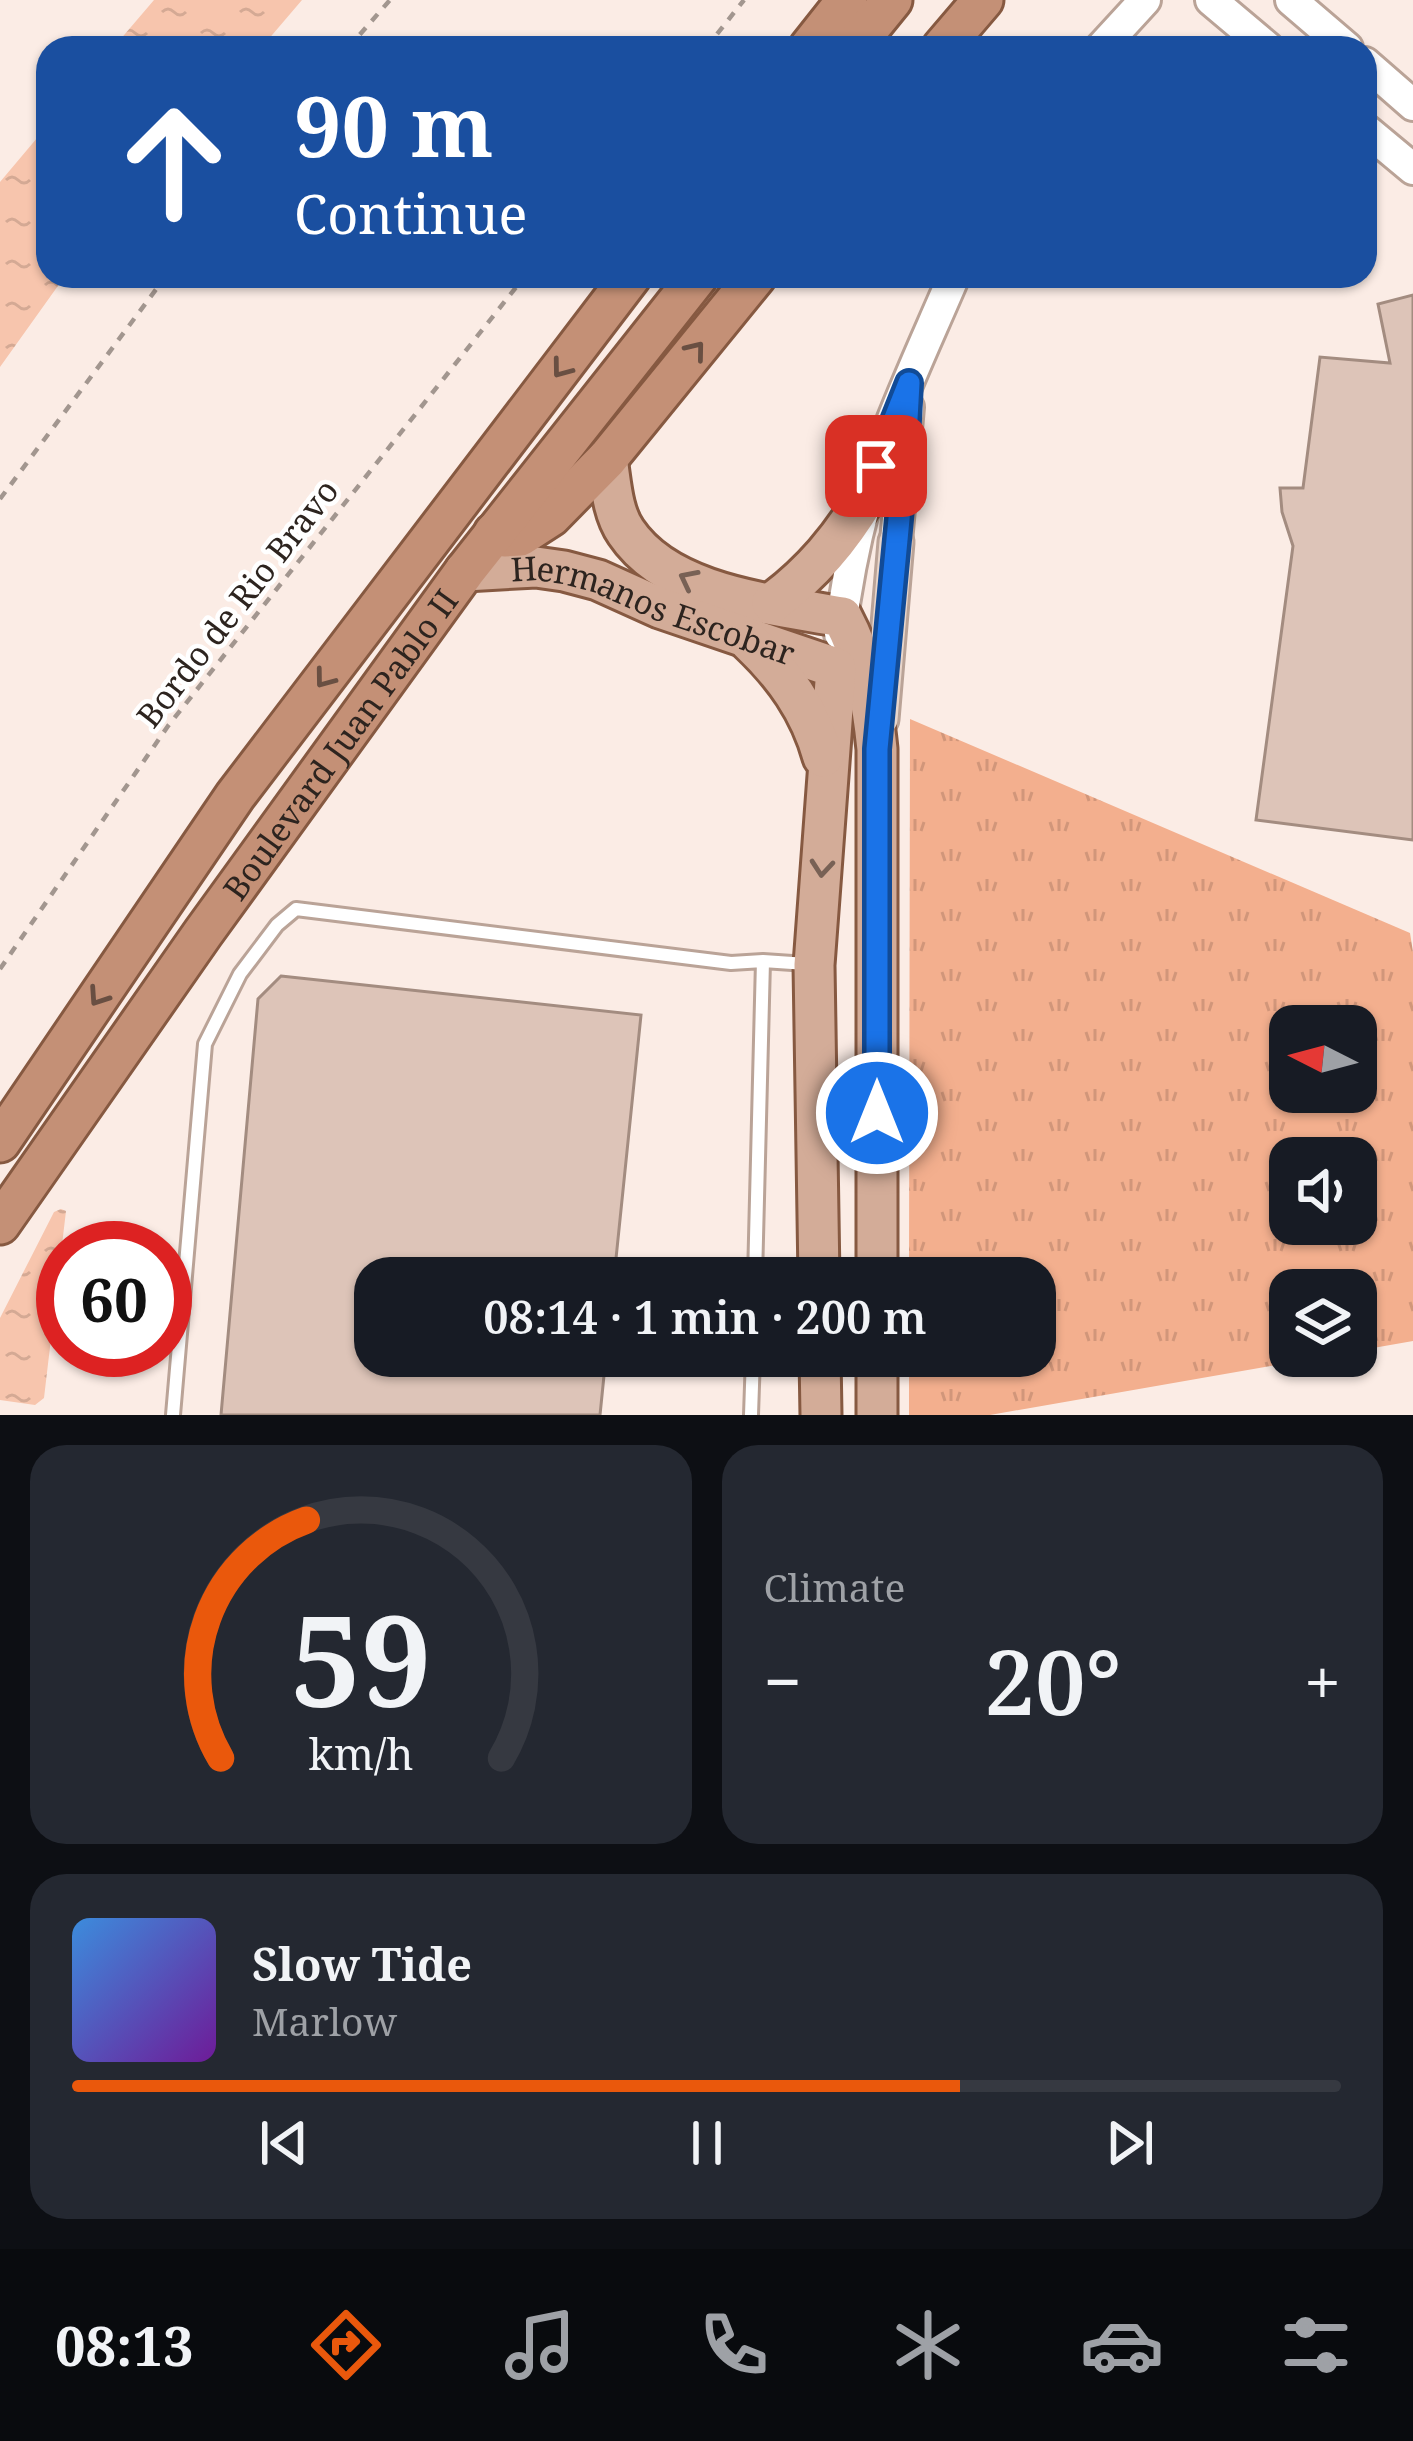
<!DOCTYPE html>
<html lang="en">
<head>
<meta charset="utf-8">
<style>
	:root { --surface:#171b24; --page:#242831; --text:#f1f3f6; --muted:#9ea1a6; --line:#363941; --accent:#ea580c }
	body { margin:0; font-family:"Noto Serif",serif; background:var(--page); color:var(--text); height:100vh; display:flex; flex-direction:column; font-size:45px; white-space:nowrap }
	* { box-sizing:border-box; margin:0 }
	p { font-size:39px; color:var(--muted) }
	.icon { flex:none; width:66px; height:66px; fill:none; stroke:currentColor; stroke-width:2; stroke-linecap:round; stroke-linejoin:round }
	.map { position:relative; height:1415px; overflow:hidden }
	.side { display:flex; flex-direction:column; gap:30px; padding:30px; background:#0d0f14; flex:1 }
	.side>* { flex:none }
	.guide { position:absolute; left:36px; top:36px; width:1341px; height:252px; border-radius:36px; box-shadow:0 3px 9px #0004; background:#1a4fa0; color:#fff; overflow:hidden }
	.needle { width:78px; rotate:276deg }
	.tools { position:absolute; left:1269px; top:1005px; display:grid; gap:24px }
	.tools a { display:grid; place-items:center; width:108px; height:108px; border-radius:24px; background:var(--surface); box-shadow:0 3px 9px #0004; font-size:60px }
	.speed { position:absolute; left:36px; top:1221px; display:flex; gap:24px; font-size:60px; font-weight:700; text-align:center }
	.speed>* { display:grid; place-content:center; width:156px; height:156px; border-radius:50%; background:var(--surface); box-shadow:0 3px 9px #0004; line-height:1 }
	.speed .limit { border:18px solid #d22; background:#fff; color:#111 }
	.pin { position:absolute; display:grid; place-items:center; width:102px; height:102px; color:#fff; margin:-51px; border-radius:24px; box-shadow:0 6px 18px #0006 }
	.me { position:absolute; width:132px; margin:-66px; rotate:0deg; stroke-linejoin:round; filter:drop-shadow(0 0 9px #0008) }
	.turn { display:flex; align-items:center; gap:42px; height:252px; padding:0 60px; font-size:54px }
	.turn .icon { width:156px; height:156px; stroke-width:2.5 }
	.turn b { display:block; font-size:84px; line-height:102px }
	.big { font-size:90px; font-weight:600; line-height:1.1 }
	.side .card { flex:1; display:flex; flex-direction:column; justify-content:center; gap:18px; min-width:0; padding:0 42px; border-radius:36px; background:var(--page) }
	.side .dial { align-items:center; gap:0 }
	.dial svg { height:312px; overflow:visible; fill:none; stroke:var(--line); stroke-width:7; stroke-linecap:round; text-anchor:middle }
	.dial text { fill:var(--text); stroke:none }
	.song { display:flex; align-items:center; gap:36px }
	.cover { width:144px; height:144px; border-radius:18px; background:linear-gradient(135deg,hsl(210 70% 55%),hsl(280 70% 35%)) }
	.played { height:12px; border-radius:6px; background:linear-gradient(90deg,var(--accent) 70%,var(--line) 70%) }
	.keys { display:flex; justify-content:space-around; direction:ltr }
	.heat { display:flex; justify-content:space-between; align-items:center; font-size:66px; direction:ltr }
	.side .tiles { flex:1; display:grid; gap:30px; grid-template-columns:1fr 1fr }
	.card:last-child { grid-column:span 2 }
	.trip { position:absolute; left:354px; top:1257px; width:702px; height:120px; border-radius:36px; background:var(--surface); box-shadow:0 3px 9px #0004; font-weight:600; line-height:120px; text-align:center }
	.tabs { display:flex; height:192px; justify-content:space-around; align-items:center; background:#090b0e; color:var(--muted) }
	.tabs .icon { width:84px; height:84px }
	.tabs .current { color:var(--accent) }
	.tabs b { font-size:54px; color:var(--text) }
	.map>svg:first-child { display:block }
	.park { fill:url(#park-tufts); fill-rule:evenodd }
	.water { fill:url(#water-ripples) }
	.building { fill:#ddc4b8; stroke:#a38c80; stroke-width:3 }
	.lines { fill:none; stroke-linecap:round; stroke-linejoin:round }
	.service-casing { stroke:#baa397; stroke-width:18 }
	.tertiary-casing { stroke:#baa397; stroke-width:36 }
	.secondary-casing { stroke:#baa397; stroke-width:39 }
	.primary-casing { stroke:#865941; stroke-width:45 }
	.trunk-casing { stroke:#865941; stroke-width:45 }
	.path { stroke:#a2968f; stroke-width:4.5; stroke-dasharray:9 9; stroke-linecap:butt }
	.service { stroke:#fff; stroke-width:12 }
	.tertiary { stroke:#fff; stroke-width:30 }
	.secondary { stroke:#e9d6cb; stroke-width:33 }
	.primary { stroke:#d3ac98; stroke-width:39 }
	.trunk { stroke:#c49076; stroke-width:39 }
	.oneway { stroke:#694f42 }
	.oneway2 { stroke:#786155 }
	.route-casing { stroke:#114b97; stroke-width:30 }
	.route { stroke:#1a73e8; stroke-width:21 }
	.labels { text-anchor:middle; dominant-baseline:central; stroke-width:9; stroke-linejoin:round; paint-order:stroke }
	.street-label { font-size:33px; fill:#2d241f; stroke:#fff }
</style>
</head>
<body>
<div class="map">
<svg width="1413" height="1415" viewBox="0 0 1413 1415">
	<defs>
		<pattern id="park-tufts" width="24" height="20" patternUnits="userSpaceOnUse" patternTransform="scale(3)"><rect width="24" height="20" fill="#f3af8e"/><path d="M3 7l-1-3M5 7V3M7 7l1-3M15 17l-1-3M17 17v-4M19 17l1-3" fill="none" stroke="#d1967a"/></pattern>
		<pattern id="water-ripples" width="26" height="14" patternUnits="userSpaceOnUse" patternTransform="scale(3)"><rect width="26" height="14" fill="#f7c5ad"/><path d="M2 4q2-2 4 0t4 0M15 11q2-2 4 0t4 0" fill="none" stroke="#d4a994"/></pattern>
	</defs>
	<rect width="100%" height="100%" fill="#fbece5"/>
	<path class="park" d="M910,719L1410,933L1413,952V1341L1356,1351V1290H1290V1356H1328L990,1415H909V1356H1035V1278H909ZM1290,1026H1356V1092H1290ZM1290,1158H1356V1224H1290Z"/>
	<path class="water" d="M154,0H302L261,48H113Z
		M48,125V276H65L0,367V182Z
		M61,1209L66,1211L44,1398L35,1405L0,1400V1318L54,1212Z"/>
	<path class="building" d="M1413,295V840L1256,820L1293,546L1282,512L1280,488H1303L1320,357L1390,363L1378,304Z
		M281,976L641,1015L614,1278H375V1356H606L600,1415H221L258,999Z"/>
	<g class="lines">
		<g class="service-casing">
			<path id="service" d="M755,1278L763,961
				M173,1415L205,1044L240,974L277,925L296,909L731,963L763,961L807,964
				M751,1415L753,1356"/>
		</g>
		<g class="tertiary-casing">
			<path id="tertiary" d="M1211,0L1268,48
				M1291,0L1347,48
				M1101,48L1145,0
				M1365,63L1413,105
				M1365,129L1413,169
				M896,542L908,407
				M840,634C848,568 863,500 886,437C906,383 931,330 954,276"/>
		</g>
		<g class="secondary-casing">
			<path id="secondary" d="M881,719L896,542"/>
		</g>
		<g class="primary-casing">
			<g id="primary">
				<path d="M607,459C611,483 612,512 626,532C669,596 773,604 842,617C865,660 872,701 877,749V1278"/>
				<path id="s1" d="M465,571L536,567L564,571L598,580L660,608L836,668L814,965L819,1278"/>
				<path d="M772,603C812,573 841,539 867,495"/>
				<path d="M749,641C784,674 810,710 823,757"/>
				<path d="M820,1356L821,1415"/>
				<path d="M877,1356V1415"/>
			</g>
		</g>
		<g class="trunk-casing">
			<g id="trunk">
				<path d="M809,48L847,0"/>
				<path d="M853,48L892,0"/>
				<path d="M942,48L983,0"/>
				<path d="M494,533L504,537L520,536L551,516L607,459L756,276"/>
				<path d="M0,1142L235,796L631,276"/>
				<path id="s2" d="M0,1224L203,933L465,571L698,276"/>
			</g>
		</g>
		<path class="path" d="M348,48L390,0
			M706,48L744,0
			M0,499L166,276
			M0,969L168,726L525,276"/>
		<use href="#service" class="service"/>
		<use href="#tertiary" class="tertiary"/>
		<use href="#secondary" class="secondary"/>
		<use href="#primary" class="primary"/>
		<use href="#trunk" class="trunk"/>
	</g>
	<defs><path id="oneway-chevron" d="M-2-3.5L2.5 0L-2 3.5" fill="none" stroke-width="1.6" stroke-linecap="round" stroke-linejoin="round" transform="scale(3)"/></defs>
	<g class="oneway">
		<use href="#oneway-chevron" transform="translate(696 350) rotate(-51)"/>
		<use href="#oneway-chevron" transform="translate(561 369) rotate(127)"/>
		<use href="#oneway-chevron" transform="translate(324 679) rotate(127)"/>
		<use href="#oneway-chevron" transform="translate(98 997) rotate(124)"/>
	</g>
	<g class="oneway2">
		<use href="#oneway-chevron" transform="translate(688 579) rotate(-153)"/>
		<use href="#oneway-chevron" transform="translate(822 868) rotate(95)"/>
	</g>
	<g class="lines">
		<g class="route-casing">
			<path id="route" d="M876,466L909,383L905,456L877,749V1113"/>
		</g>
		<use href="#route" class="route"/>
	</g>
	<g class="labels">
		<g class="street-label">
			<text transform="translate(237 603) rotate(-52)">Bordo de Rio Bravo</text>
			<text stroke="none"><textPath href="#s1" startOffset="195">Hermanos Escobar</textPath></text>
			<text stroke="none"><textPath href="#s2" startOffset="588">Boulevard Juan Pablo II</textPath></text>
		</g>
	</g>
</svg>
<div class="tools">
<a><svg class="needle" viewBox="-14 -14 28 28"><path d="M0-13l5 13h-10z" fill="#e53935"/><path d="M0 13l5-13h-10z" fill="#9ea1a6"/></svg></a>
<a><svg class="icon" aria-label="sound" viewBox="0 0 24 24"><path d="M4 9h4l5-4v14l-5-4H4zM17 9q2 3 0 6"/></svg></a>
<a><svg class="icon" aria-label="layers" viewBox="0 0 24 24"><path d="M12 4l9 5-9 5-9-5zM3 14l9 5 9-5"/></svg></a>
</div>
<div class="speed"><div class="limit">60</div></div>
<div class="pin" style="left:876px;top:466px;background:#d93025"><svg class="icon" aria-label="arrive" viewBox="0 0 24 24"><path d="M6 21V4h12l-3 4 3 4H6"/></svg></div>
<svg class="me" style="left:877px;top:1113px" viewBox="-20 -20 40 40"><circle r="17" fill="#1a73e8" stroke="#fff" stroke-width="3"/><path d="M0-11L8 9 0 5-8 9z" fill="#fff"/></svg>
<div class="trip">08:14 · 1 min · 200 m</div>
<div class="guide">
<div class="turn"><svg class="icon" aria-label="ahead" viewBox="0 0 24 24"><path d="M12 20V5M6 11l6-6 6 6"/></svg><div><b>90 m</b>Continue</div></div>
</div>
</div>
<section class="side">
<div class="tiles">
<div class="card dial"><svg viewBox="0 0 100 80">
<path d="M14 69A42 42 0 1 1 86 69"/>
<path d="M14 69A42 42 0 0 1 36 8" stroke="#ea580c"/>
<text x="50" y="56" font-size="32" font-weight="700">59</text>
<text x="50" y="72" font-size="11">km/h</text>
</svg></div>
<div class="card"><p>Climate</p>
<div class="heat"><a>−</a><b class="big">20°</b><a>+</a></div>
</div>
<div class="card">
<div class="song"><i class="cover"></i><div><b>Slow Tide</b><p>Marlow</p></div></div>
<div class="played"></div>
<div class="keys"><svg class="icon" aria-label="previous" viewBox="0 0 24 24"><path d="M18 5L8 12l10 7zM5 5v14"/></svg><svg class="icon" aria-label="pause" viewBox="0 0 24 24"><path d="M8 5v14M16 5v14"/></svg><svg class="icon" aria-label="next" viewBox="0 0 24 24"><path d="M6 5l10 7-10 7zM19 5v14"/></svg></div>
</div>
</div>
</section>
<nav class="tabs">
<b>08:13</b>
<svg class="icon current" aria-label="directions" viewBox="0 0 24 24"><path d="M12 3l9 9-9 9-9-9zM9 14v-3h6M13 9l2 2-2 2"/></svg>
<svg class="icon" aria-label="music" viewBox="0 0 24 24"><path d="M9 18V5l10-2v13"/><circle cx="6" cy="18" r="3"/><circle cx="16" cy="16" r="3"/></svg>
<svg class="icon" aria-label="phone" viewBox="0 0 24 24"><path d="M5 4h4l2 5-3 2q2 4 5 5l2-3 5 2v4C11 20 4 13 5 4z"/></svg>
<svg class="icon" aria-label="climate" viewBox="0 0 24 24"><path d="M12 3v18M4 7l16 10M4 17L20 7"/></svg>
<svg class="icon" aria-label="car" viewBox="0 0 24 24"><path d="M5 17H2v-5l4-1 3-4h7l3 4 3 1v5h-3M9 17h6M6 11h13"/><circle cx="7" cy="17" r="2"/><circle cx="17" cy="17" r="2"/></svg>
<svg class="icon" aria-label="filters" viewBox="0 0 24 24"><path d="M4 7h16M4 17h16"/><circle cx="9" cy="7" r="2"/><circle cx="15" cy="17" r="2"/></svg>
</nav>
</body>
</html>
